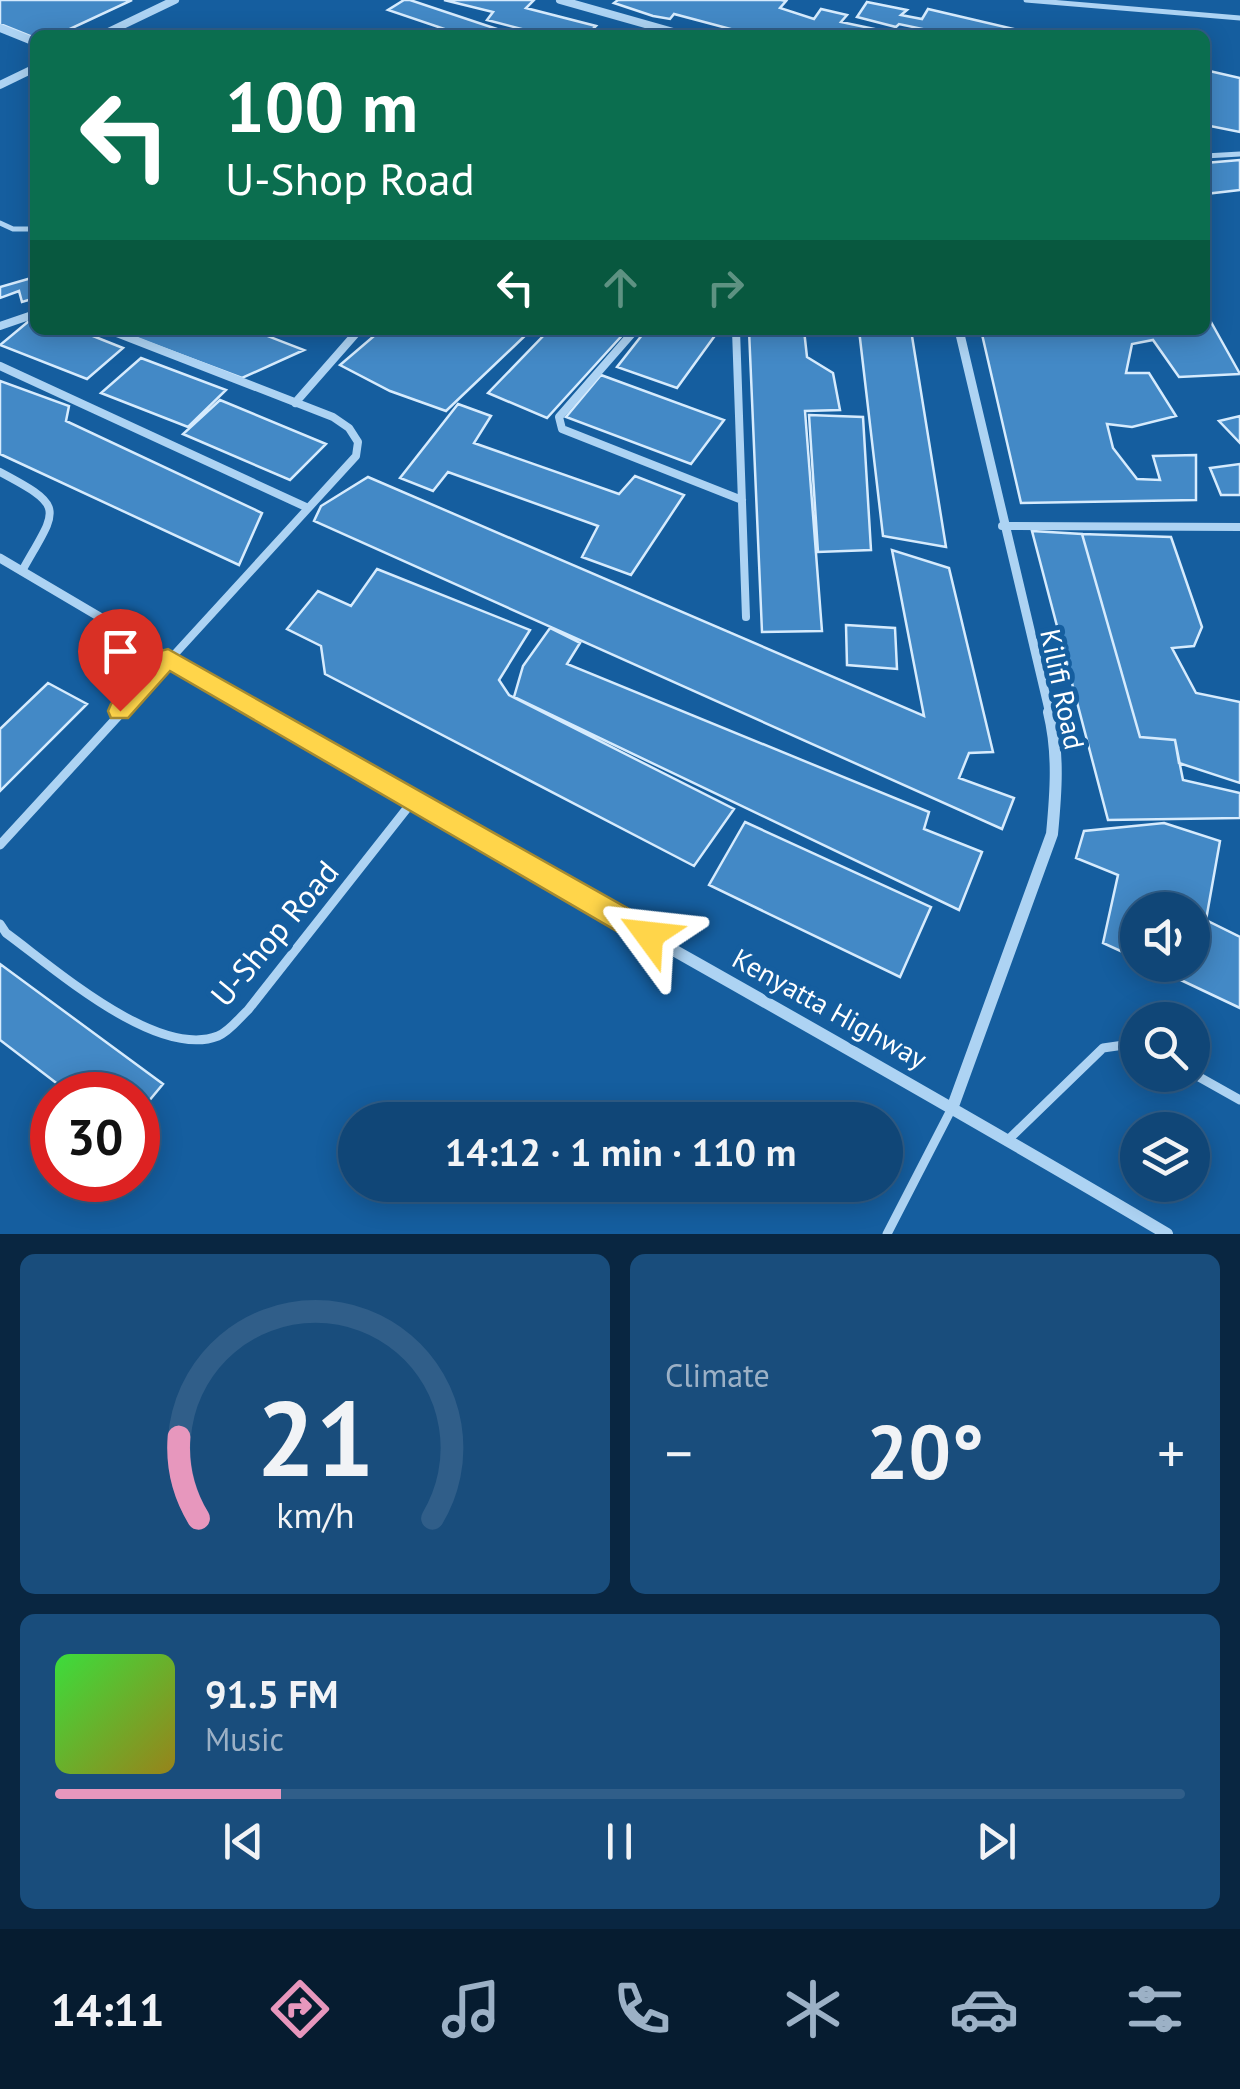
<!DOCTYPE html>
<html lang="en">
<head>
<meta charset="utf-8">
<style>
	:root { --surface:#104677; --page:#194d7c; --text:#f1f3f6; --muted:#9cb1c6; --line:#305e89; --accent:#e797bd }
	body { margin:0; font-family:"PT Sans",sans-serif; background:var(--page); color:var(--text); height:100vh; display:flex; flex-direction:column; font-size:38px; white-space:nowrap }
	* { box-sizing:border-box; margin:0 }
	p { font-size:32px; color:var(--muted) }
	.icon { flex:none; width:55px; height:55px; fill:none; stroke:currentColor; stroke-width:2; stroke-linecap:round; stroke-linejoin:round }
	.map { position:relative; height:1234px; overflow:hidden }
	.sheet { display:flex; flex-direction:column; gap:20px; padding:20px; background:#092641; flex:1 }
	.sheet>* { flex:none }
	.guide { position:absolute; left:30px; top:30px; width:1180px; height:305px; border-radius:15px; box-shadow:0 5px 25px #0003,0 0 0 2px var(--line); background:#0b6e4f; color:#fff; overflow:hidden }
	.tools { position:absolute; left:1120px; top:892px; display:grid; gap:20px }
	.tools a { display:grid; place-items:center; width:90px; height:90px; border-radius:50%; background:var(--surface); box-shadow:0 5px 25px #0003,0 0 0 2px var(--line); font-size:50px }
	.speed { position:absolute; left:30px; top:1072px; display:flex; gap:20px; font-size:50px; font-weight:700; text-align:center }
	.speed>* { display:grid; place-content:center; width:130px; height:130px; border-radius:50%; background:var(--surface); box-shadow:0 5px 25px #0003,0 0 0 2px var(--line); line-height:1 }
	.speed .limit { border:15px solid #d22; background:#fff; color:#111 }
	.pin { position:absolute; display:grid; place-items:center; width:85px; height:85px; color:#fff; margin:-102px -42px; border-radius:50% 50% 50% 0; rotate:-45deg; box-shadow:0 0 10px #0007 }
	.pin .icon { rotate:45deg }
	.me { position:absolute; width:110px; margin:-55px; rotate:300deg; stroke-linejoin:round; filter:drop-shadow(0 0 8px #0008) }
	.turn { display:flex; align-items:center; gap:35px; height:210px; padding:0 30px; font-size:45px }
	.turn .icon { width:130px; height:130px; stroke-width:2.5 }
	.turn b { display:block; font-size:70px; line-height:85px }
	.lanes { display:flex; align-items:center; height:95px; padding:0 30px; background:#0003; justify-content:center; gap:50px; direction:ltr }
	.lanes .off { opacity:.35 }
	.big { font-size:75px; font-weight:600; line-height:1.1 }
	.sheet .widget { flex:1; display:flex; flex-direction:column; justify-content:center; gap:15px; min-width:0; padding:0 35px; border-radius:15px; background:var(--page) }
	.sheet .dial { align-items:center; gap:0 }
	.dial svg { height:260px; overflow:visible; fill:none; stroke:var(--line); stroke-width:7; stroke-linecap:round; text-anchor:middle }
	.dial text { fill:var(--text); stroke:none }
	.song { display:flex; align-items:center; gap:30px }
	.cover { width:120px; height:120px; border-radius:15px; background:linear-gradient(135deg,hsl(120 70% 55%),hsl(50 70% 35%)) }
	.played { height:10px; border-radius:5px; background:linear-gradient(90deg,var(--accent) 20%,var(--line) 20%) }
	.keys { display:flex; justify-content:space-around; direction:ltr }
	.heat { display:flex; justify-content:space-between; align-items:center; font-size:55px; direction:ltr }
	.sheet .tiles { flex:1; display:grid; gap:20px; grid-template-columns:1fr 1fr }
	.widget:last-child { grid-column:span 2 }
	.trip { position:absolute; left:338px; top:1102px; width:565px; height:100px; border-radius:50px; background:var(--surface); box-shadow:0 5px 25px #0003,0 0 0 2px var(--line); font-weight:600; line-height:100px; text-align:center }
	.menu { display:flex; height:160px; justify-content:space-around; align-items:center; background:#061c30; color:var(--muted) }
	.menu .icon { width:70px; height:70px }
	.menu .on { color:var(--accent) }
	.menu b { font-size:45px; color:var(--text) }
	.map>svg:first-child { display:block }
	.building { fill:#4389c6; stroke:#d6ebfd; stroke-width:2.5 }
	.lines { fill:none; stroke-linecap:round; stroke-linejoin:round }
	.lane-far2 { stroke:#add3f3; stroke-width:5 }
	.lane-far1 { stroke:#add3f3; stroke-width:8 }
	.lane { stroke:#add3f3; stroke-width:9 }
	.street-far2 { stroke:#add3f3; stroke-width:8 }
	.street-far1 { stroke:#add3f3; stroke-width:9 }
	.street { stroke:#add3f3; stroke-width:12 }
	.route { fill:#ffd54a; stroke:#a68a30; stroke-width:2.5 }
	.labels { text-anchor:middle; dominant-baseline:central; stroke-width:10; stroke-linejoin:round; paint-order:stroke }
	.street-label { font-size:28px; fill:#fff; stroke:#155e9f }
	.near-street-label { font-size:32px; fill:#fff; stroke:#155e9f }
</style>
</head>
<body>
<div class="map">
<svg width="1240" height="1234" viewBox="0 0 1240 1234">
	<rect width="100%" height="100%" fill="#155e9f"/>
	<path class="building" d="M0,0H132L57,35L35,38L0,24Z
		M404,0H410L515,35H462L388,10Z
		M444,0H534L526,8L596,26L587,35H545L487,20L493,12Z
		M618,0H781L786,1L780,8L814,19L821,9L847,15L841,22L903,35H753L674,14L670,19L653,16L614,3Z
		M867,2L907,10L901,15L922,19L928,9L1018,30L1015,35H951L899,24L896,27L857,17Z
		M1205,70L1240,78V132L1205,125Z
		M1240,160V190L1205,194V163Z
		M35,277V298L22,302L19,291L0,298V287Z
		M35,316V330H78L123,348L87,379L0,345Z
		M1211,322L1240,374L1179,377L1153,340L1132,344L1126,373H1149L1176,416L1132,427L1107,424L1113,448L1137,479L1160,480L1153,456L1196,455V500L1021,503L981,330H1205V323Z
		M114,330H252L304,350L242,378Z
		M381,330H531L446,411L390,391L340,365Z
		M549,330H627L547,418L488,393Z
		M646,330H719L677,388L617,367Z
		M749,330H804L807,357L833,373L840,410L805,411L822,631L762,632Z
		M859,330H911L946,547L883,536Z
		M141,358L226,390L188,427L101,393Z
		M601,375L724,420L691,464L566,417Z
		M0,381L69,406L66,421L262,513L239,565L0,454Z
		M220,400L326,444L290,480L183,434Z
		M458,404L491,416L474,443L619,494L635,476L684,495L631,575L582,557L598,526L448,472L433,491L400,478Z
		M809,415L863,417L871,550L818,552Z
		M1240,416V443L1219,421Z
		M1240,464V495H1221L1210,468Z
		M368,477L924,716L892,550L949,568L993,752L969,753L959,778L1014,798L1002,829L314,521L321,506Z
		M1032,531L1082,534L1140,737L1175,740L1183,780L1240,793V818L1108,820Z
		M1082,534L1171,537L1202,627L1194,646L1172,648L1196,693L1240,702V783L1179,763L1175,740L1140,737Z
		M377,569L530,630L499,680L509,695L734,809L694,866L325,674L321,646L287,629L318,591L351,606Z
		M846,625L895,628L897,669L847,665Z
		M550,628L580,643L567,664L929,812L924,829L982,852L959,910L514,697L523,666Z
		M48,683L87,704L0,791V729Z
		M745,822L931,907L900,977L709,885Z
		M1164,823L1220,841L1206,920L1240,937V1008L1149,965H1192V910H1138V959L1103,943L1118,875L1076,858L1084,831Z
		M0,964L163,1084L138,1114V1095H72L0,1040Z"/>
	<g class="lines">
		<path class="lane-far2" d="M1026,0L1240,18
			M1205,156L1240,154
			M0,223L13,229H35"/>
		<path class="lane-far1" d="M0,326L35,314
			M109,330L333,417L349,428L358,442L356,456L120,714
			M635,330L559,417L562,429L742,500
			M736,330L746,617
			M0,366L308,508
			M295,403L359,330
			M0,472C68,508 57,508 22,571
			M1002,526L1240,527"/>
		<path class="lane" d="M0,845L122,712
			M0,924L6,933C53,967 157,1060 218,1036C230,1031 239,1018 248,1010L412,802
			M1192,1073L1240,1100
			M1009,1139L1103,1048L1138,1043
			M887,1234L953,1106"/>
		<path class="street-far2" d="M560,0L684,35
			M0,28L35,42
			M102,35L175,0
			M0,85L35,68"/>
		<path class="street-far1" d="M959,330L1050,714
			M0,558L264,714"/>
		<path class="street" d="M260,712C560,890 867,1055 1167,1234
			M953,1106L1052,834C1056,792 1059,753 1049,712"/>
	</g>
	<path class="route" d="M168,649L659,926L663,935L659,944L649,948L639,944L170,671L128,718H111L108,711L111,704L160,651Z"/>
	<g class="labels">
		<g class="street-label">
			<text transform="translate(1063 689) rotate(78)">Kilifi Road</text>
			<text transform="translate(830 1008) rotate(29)">Kenyatta Highway</text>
		</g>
		<g class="near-street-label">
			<text transform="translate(274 933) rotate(-50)">U-Shop Road</text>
		</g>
	</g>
</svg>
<div class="tools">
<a><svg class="icon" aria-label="sound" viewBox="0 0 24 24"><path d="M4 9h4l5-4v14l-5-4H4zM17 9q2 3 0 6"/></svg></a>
<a><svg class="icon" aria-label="search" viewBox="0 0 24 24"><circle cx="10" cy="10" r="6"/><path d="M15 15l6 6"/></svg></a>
<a><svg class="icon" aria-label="layers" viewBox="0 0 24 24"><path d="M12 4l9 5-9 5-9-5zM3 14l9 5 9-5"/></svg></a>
</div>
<div class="speed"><div class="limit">30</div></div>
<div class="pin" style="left:120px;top:711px;background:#d93025"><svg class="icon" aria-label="arrive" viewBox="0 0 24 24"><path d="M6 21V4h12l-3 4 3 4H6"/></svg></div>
<svg class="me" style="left:649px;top:935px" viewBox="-20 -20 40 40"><path d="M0-17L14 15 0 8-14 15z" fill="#ffd54a" stroke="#fff" stroke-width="4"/></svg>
<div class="trip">14:12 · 1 min · 110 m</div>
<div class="guide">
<div class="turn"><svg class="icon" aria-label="left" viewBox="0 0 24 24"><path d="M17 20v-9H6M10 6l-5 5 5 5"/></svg><div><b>100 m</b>U-Shop Road</div></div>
<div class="lanes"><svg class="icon" aria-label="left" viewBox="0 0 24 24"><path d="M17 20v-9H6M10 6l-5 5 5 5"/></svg><svg class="icon off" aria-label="ahead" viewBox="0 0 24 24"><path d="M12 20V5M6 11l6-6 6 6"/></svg><svg class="icon off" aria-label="right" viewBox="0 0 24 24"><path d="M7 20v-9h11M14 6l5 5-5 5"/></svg></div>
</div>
</div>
<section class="sheet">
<div class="tiles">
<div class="widget dial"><svg viewBox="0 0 100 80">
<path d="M14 69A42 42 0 1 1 86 69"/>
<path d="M14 69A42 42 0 0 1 8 44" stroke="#e797bd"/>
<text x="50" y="56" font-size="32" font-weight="700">21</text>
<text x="50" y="72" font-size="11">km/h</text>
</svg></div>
<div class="widget"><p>Climate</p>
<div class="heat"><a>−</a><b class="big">20°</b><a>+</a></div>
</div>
<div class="widget">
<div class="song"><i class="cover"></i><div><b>91.5 FM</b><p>Music</p></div></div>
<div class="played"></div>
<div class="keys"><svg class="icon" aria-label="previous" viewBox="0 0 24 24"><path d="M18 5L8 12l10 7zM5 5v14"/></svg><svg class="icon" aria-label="pause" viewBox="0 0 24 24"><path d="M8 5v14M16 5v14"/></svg><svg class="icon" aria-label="next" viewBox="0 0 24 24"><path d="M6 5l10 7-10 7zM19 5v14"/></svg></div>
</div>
</div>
</section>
<nav class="menu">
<b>14:11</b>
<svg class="icon on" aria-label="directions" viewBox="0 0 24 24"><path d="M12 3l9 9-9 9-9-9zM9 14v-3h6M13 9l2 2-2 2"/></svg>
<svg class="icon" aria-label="music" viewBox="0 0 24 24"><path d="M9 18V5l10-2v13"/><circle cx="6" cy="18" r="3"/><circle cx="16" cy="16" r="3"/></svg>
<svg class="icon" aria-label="phone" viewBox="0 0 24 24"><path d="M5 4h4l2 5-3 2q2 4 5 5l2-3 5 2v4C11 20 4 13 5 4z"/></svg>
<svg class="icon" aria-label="climate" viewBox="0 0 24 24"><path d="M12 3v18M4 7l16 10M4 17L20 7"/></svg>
<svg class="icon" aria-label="car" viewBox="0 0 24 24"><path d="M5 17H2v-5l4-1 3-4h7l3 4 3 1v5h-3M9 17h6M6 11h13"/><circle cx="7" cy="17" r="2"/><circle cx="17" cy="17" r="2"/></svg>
<svg class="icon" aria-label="filters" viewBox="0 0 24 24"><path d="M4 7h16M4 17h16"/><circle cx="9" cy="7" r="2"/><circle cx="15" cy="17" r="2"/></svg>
</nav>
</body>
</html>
